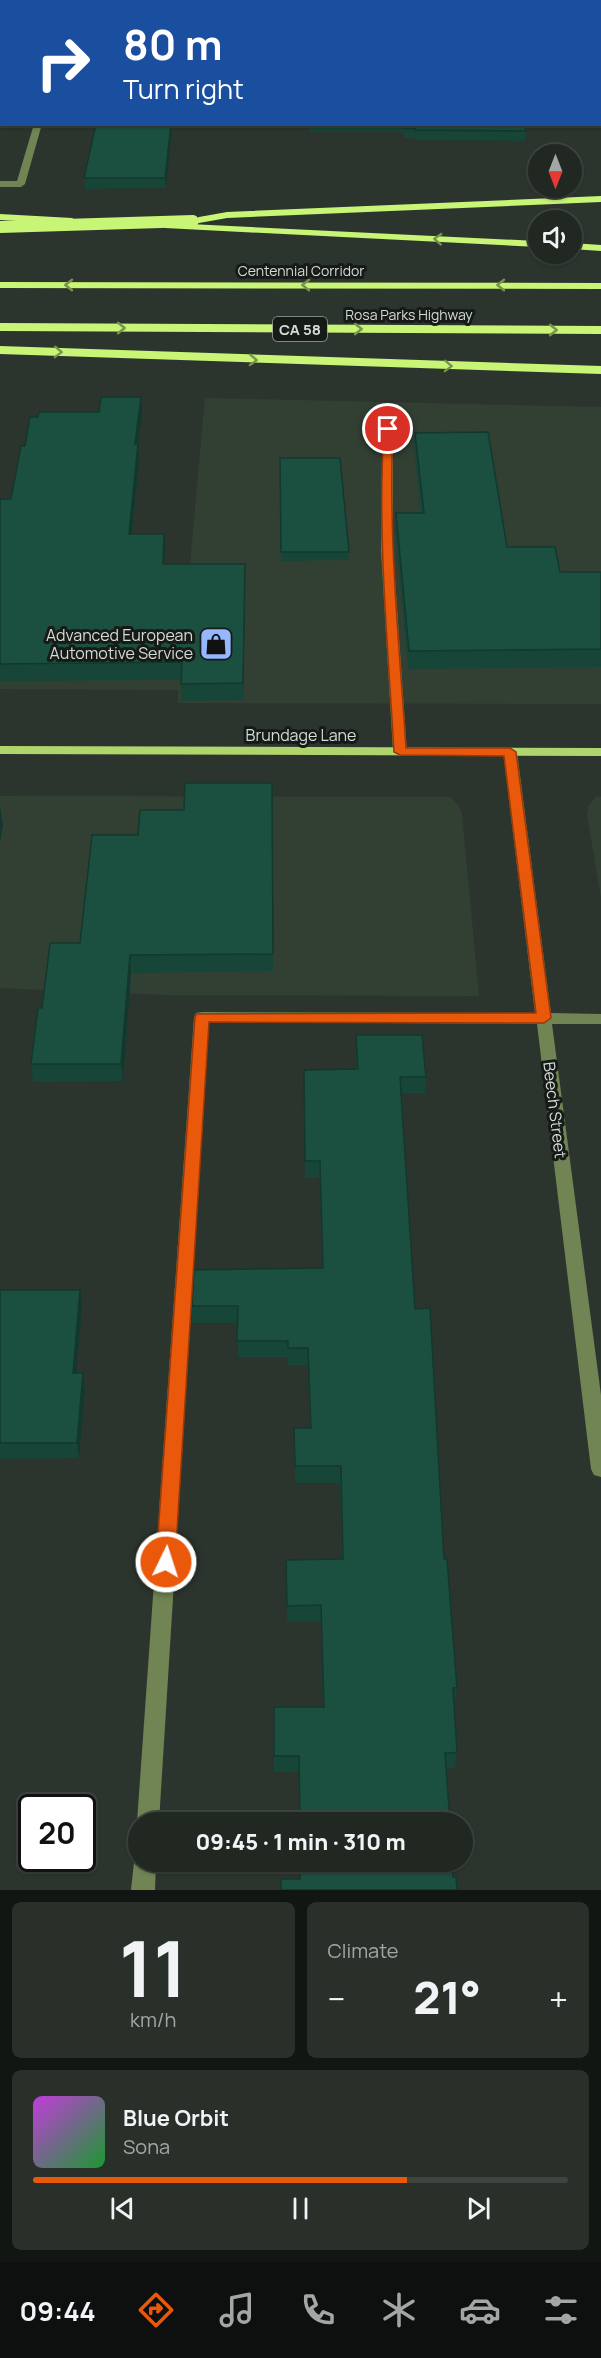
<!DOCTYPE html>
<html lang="en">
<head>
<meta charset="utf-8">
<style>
	:root { --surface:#212822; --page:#29302a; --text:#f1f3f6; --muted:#a2a6a5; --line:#3e4440; --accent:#ea580c }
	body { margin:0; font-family:Manrope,sans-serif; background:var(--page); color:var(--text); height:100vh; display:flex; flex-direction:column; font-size:22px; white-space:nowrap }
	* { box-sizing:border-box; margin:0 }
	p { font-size:20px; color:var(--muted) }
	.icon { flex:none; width:33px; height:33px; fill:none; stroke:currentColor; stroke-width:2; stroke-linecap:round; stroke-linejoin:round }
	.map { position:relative; height:1890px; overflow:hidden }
	.details { display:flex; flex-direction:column; gap:12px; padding:12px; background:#121613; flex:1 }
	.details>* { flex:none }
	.top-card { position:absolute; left:0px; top:0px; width:602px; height:126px; box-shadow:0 2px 4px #0004,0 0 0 2px var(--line); background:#1a4fa0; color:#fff; overflow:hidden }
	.needle { width:39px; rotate:180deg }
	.buttons { position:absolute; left:528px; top:144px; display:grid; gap:12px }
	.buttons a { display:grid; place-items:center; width:54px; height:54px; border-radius:50%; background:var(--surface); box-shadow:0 2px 4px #0004,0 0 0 2px var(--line); font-size:30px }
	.speed { position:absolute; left:18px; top:1794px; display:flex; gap:12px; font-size:30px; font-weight:700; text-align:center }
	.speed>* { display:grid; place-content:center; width:78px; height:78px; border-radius:50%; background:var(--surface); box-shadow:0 2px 4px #0004,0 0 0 2px var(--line); line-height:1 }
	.speed .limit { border:3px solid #111; border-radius:9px; background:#fff; color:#111 }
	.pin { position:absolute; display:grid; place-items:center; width:51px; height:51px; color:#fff; margin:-26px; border:3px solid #fff; border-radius:50%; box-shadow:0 2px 6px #0007 }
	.me { position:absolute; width:66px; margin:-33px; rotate:4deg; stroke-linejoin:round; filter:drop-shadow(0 0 4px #0008) }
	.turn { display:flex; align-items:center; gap:21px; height:126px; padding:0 24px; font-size:27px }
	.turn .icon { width:78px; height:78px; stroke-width:2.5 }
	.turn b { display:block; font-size:42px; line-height:51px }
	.big { font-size:45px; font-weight:800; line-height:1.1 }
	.details .card { flex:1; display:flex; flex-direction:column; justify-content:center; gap:9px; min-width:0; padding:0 21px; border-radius:9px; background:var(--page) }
	.details .dial { align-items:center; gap:0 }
	.dial b { font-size:78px; line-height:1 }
	.song { display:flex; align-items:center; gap:18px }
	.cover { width:72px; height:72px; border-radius:9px; background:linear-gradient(135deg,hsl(290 70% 55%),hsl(130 70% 35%)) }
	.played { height:6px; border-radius:3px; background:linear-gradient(90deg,var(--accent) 70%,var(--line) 70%) }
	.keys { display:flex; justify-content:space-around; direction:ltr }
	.heat { display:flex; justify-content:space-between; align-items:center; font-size:33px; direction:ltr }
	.details .tiles { flex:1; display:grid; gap:12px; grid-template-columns:1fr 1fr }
	.card:last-child { grid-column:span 2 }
	.trip { position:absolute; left:128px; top:1812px; width:345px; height:60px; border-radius:30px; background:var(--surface); box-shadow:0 2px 4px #0004,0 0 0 2px var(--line); font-weight:800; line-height:60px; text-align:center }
	.dock { display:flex; height:96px; justify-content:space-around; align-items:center; background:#0d100e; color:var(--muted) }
	.dock .icon { width:42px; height:42px }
	.dock .active { color:var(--accent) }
	.dock b { font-size:27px; color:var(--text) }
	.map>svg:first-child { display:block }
	.built { fill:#324034 }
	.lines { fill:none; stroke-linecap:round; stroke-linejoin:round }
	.minor { fill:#718453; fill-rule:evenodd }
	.major { fill:#b0d56d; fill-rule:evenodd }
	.highway { fill:#c8f576; fill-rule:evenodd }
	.highway-bridge-far1 { stroke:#c8f576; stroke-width:10 }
	.highway-bridge { stroke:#c8f576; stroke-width:12 }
	.wall { fill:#174538 }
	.shaded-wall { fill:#13382e }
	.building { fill:#1b5041; stroke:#13382e; stroke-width:1.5 }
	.oneway { stroke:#78934b }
	.route { fill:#ea580c; stroke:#983908; stroke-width:1.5 }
	.labels { text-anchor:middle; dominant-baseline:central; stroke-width:6; stroke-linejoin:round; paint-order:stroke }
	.far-street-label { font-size:14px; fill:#d5dbd6; stroke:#171b17 }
	.shield { fill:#171b17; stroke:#9ca19d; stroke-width:1.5 }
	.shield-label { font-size:15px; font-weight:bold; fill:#d5dbd6 }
	.poi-label { font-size:16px; fill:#d5dbd6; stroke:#171b17; text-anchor:end }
	.street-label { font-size:16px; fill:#d5dbd6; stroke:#171b17 }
</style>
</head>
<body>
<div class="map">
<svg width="601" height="1890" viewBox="0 0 601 1890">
	<rect width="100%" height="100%" fill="#2c352d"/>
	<path class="built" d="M205,398L601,407V704L178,703V690L0,689V576H189Z
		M0,796L451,797L459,806L462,815L479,996L166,995L0,988Z
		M596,797H601V898L587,814L589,805Z"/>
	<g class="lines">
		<path class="minor" d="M70,0H76V2H70Z
			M589,0H595L596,2H589Z
			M600,20H601V27H600Z
			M0,69H2V73H0Z
			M34,124H42L25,184L21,187H0V181H17Z
			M388,426L393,429V550L407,752L400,756L393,752L381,550L383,429Z
			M510,748L517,752L551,1013L601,1014V1024H552L601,1395V1477L594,1475L591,1469L537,1024L209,1022L159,1822H138V1825L137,1822L194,1017L196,1013L202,1012L535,1013L503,752Z
			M137,1854L138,1862H156L155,1890H131L134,1862Z"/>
		<path class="major" d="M0,746L601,748V756L0,754Z"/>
		<path class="highway" d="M601,196V202L227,218L199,223L194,220L199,217L227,212Z
			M0,214L72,218L77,221L72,224L0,220Z
			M169,223L538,241V247L165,228V224Z
			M572,243L601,245V251L572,249Z
			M0,282L601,283V289L0,288Z
			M0,323L601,326V334L0,331Z
			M0,346L601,366V374L0,354Z"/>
		<path class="highway-bridge-far1" d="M164,222L193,221"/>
		<path class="highway-bridge" d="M0,227L193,221"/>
	</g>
	<path class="wall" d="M96,124H172L166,188L85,189L84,178Z
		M310,124H524L526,131L525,141L415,140V138H404L403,132H310Z
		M142,413L138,444L139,460L132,534L165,550L164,564H245L243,700L182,701L181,680L0,681V499H11Z
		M415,433L507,547L560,572H601V667L408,669L395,530L396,513H421L414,449Z
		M280,458L349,552V560L281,561Z
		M272,783L273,971L131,973L123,1081L33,1082L31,1064L42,1008L80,943L138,835L184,810Z
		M356,1035L426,1077L425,1093H401L415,1309L444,1559L457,1688L455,1704H454L457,1753L455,1768L274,1772V1707H323L321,1621L287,1622L286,1560L342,1559L340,1483H295L294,1428H310L308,1365H288V1357H238V1323H192V1306L322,1268L320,1178H305L304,1070L356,1069Z
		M0,1290H80L82,1306L76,1373H83L85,1389L79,1458L0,1459Z"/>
	<path class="shaded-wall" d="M171,124H172V128L166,188L165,178Z
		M141,397L142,413L136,460L135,444Z
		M138,444L139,460L130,551L129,534Z
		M164,534L165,550L163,581V564Z
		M245,564V581L243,700V683Z
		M0,805L3,825L0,843Z
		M130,955L131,973L123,1081L121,1064Z
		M80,1290L82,1306L75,1389L73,1373Z
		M83,1373L85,1389L79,1458L77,1443Z"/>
	<path class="building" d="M0,0H11V2H2V26L0,29Z
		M121,0H476V2H121Z
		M96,124H171L165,178H84Z
		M404,124H524L526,131L415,130V128H404Z
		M101,397H141L135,444H138L129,534H164L163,564H245L243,683L181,684L182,662L0,664V499H11L21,446H25L30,417H38L39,412H99Z
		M488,432L507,547H555L560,572H601V649L409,651L396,513H424L415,433Z
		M280,458H340L349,552H281Z
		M185,783H272L273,954L130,955L121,1064H31L38,1008H42L50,943H80L92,835H138L140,810H184Z
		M356,1035H422L426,1077H400L415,1309L430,1308L444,1559H447L457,1688H453L457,1753H445L450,1822H300L299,1756H274V1707H324L321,1605L287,1606L286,1560L343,1559L341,1466H295L294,1428H311L308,1348H288V1341H237L238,1306H192L194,1270L323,1268L320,1161H305L304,1070L358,1069Z
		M0,1290H80L73,1373H83L77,1443H0Z
		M300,1862H452L453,1877H456L457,1890H281V1879H300Z"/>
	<defs><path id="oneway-chevron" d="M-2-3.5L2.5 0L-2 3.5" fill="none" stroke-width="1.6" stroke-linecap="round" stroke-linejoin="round" transform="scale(1.5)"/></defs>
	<g class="oneway">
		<use href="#oneway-chevron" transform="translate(438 239) rotate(-177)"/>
		<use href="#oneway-chevron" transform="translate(69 285) rotate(-180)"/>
		<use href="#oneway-chevron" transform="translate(306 285) rotate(-180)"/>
		<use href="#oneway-chevron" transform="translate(501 285) rotate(-180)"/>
		<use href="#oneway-chevron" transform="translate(121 328)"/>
		<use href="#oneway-chevron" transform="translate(358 329)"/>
		<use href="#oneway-chevron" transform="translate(553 330)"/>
		<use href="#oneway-chevron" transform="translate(58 352) rotate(2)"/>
		<use href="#oneway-chevron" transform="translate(253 360) rotate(2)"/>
		<use href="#oneway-chevron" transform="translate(448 366) rotate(2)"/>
	</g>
	<path class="route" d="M388,426L393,429C388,535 399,642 406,748H510L516,752L551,1018L544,1023L209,1022L175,1562L172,1568L166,1570L159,1568L156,1562L195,1017L197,1014L536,1013L504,756L400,755L394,752C388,644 377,536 384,429Z"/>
	<defs>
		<g id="shop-square" transform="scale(1.725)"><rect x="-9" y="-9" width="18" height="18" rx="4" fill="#96b6fd" stroke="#171b17"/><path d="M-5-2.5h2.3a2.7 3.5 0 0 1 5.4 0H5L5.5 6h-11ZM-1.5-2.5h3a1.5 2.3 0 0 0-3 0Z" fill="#111"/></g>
	</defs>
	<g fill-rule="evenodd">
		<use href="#shop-square" x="216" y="644"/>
	</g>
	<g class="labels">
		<g class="far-street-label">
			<text x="301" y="270">Centennial Corridor</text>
			<text x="409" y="314">Rosa Parks Highway</text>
		</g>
		<rect class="shield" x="273" y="317" width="54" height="24" rx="4.5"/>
		<g class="shield-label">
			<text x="300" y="329">CA 58</text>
		</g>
		<g class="poi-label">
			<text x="193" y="635">Advanced European<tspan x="193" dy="18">Automotive Service</tspan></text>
		</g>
		<g class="street-label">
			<text x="301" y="735">Brundage Lane</text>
			<text transform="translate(555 1110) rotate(83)">Beech Street</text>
		</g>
	</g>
</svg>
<div class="buttons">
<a><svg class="needle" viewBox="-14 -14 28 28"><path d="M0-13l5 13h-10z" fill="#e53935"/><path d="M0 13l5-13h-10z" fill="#a2a6a5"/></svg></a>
<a><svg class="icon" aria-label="sound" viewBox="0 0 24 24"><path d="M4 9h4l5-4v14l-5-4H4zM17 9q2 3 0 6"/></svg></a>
</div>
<div class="speed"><div class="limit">20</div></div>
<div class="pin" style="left:388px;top:429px;background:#d93025"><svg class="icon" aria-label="arrive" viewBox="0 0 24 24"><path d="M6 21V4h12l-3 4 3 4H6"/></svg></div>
<svg class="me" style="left:166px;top:1562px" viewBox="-20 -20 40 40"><circle r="17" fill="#ea580c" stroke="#fff" stroke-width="3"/><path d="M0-11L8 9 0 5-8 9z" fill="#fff"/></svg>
<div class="trip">09:45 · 1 min · 310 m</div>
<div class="top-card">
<div class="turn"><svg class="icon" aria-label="right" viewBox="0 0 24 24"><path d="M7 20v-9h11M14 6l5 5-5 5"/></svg><div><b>80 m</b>Turn right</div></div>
</div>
</div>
<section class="details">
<div class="tiles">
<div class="card dial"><b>11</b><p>km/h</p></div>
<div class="card"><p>Climate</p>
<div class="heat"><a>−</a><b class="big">21°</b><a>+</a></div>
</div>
<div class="card">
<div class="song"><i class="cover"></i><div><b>Blue Orbit</b><p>Sona</p></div></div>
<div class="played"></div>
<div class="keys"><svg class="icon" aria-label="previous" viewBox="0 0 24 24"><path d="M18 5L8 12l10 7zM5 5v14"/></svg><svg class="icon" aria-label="pause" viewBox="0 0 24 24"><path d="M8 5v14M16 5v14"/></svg><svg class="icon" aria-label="next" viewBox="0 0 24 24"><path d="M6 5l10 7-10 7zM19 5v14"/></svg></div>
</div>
</div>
</section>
<nav class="dock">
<b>09:44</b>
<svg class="icon active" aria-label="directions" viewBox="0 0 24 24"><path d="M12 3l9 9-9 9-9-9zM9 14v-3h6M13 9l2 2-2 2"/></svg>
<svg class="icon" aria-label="music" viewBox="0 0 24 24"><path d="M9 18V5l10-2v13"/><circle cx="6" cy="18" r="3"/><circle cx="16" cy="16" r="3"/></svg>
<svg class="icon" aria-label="phone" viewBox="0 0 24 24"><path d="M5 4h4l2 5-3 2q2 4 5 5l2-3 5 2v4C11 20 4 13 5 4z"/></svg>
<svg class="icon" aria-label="climate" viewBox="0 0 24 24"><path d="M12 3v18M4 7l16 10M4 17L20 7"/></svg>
<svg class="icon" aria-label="car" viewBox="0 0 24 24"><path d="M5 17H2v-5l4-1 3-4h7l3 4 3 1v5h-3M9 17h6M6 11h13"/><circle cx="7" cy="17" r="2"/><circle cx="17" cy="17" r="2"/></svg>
<svg class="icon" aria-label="filters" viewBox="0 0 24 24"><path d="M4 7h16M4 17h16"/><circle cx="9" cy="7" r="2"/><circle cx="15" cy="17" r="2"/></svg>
</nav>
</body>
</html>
